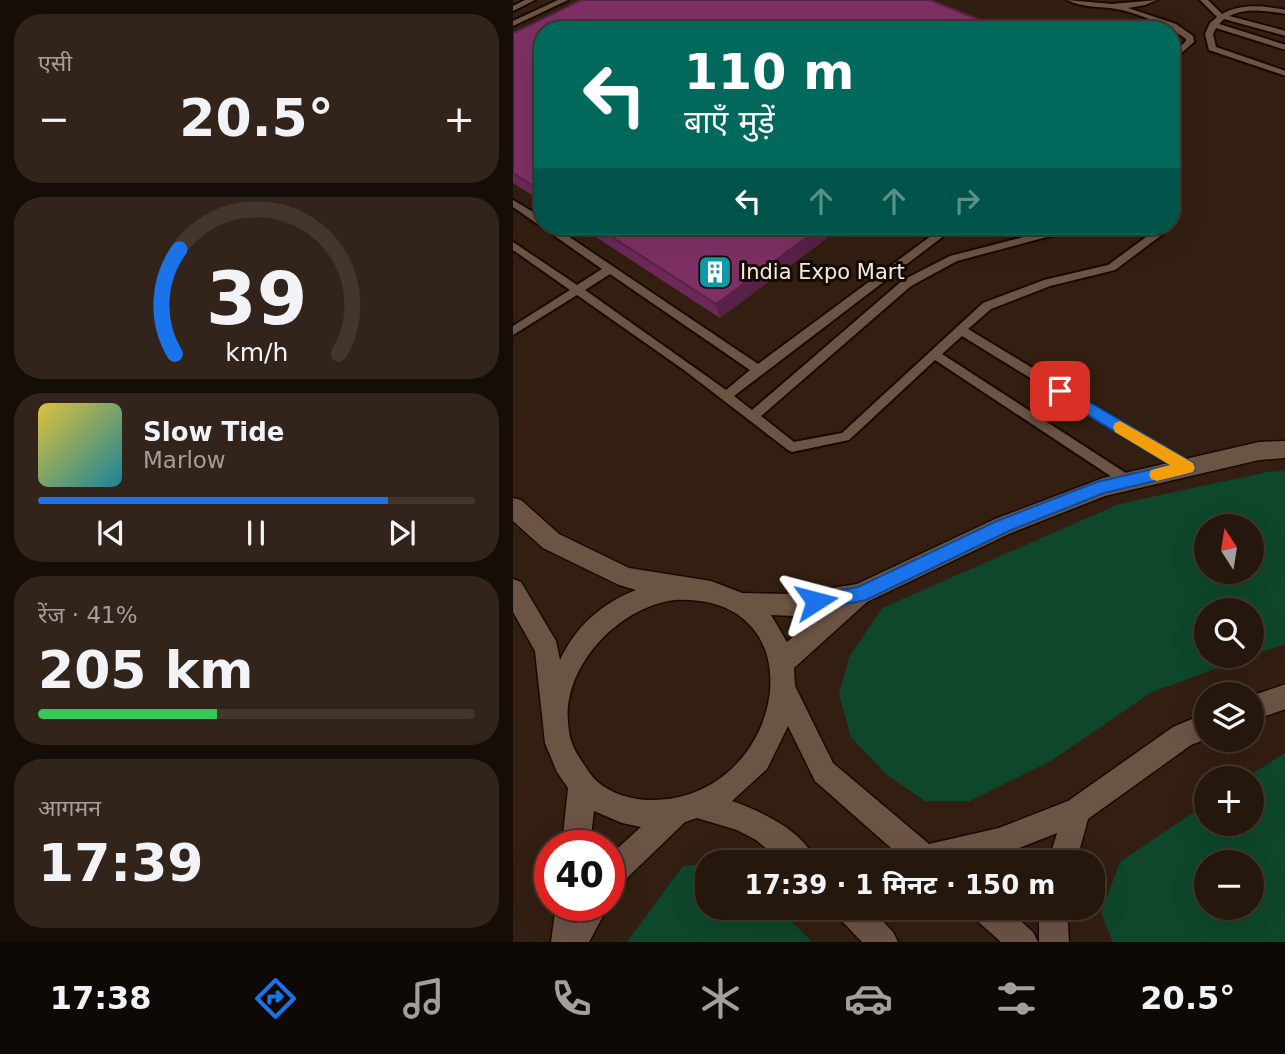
<!DOCTYPE html>
<html lang="hi">
<head>
<meta charset="utf-8">
<style>
	:root { --surface:#26170d; --page:#32241b; --text:#f1f3f6; --muted:#a49f9d; --line:#42362e; --accent:#1a73e8 }
	body { margin:0; font-family:"DejaVu Sans","Noto Sans Devanagari",sans-serif; background:var(--page); color:var(--text); height:100vh; display:flex; flex-direction:column; font-size:26px; white-space:nowrap }
	* { box-sizing:border-box; margin:0 }
	p { font-size:23px; color:var(--muted) }
	.icon { flex:none; width:38px; height:38px; fill:none; stroke:currentColor; stroke-width:2; stroke-linecap:round; stroke-linejoin:round }
	.map { position:relative; flex:1; overflow:hidden }
	.drawer { display:flex; flex-direction:column; gap:14px; padding:14px; background:#150d07; width:513px }
	.drawer>* { flex:none }
	.guide { position:absolute; left:21px; top:21px; width:646px; height:214px; border-radius:28px; box-shadow:0 7px 28px #0002,0 0 0 2px var(--line); background:#00695c; color:#fff; overflow:hidden }
	.needle { width:46px; rotate:348deg }
	.fabs { position:absolute; left:681px; top:514px; display:grid; gap:14px }
	.fabs a { display:grid; place-items:center; width:70px; height:70px; border-radius:50%; background:var(--surface); box-shadow:0 7px 28px #0002,0 0 0 2px var(--line); font-size:35px }
	.speed { position:absolute; left:21px; top:830px; display:flex; gap:14px; font-size:35px; font-weight:700; text-align:center }
	.speed>* { display:grid; place-content:center; width:91px; height:91px; border-radius:50%; background:var(--surface); box-shadow:0 7px 28px #0002,0 0 0 2px var(--line); line-height:1 }
	.speed .limit { border:10px solid #d22; background:#fff; color:#111 }
	.pin { position:absolute; display:grid; place-items:center; width:60px; height:60px; color:#fff; margin:-30px; border-radius:14px; box-shadow:0 4px 10px #0006 }
	.me { position:absolute; width:77px; margin:-38px; rotate:81deg; stroke-linejoin:round; filter:drop-shadow(0 0 5px #0008) }
	.turn { display:flex; align-items:center; gap:24px; height:147px; padding:0 35px; font-size:32px }
	.turn .icon { width:91px; height:91px; stroke-width:2.5 }
	.turn b { display:block; font-size:49px; line-height:60px }
	.lanes { display:flex; align-items:center; height:66px; padding:0 35px; background:#0003; justify-content:center; gap:35px; direction:ltr }
	.lanes .off { opacity:.35 }
	.big { font-size:52px; font-weight:700; line-height:1.1 }
	.drawer .tile { flex:1; display:flex; flex-direction:column; justify-content:center; gap:10px; min-width:0; padding:0 24px; border-radius:28px; background:var(--page) }
	.drawer .dial { align-items:center; gap:0 }
	.dial svg { height:182px; overflow:visible; fill:none; stroke:var(--line); stroke-width:7; stroke-linecap:round; text-anchor:middle }
	.dial text { fill:var(--text); stroke:none }
	.song { display:flex; align-items:center; gap:21px }
	.cover { width:84px; height:84px; border-radius:10px; background:linear-gradient(135deg,hsl(50 70% 55%),hsl(190 70% 35%)) }
	.played { height:7px; border-radius:4px; background:linear-gradient(90deg,var(--accent) 80%,var(--line) 80%) }
	.keys { display:flex; justify-content:space-around; direction:ltr }
	.heat { display:flex; justify-content:space-between; align-items:center; font-size:38px; direction:ltr }
	.charge { height:10px; border-radius:5px; background:linear-gradient(90deg,#34c759 41%,var(--line) 0) }
	.trip { position:absolute; left:182px; top:850px; width:410px; height:70px; border-radius:28px; background:var(--surface); box-shadow:0 7px 28px #0002,0 0 0 2px var(--line); font-weight:700; line-height:70px; text-align:center }
	.tab-bar { display:flex; height:112px; justify-content:space-around; align-items:center; background:#0f0905; color:var(--muted) }
	.tab-bar .icon { width:49px; height:49px }
	.tab-bar .current { color:var(--accent) }
	.tab-bar b { font-size:32px; color:var(--text) }
	main { display:flex; flex:1; min-height:0 }
	.map>svg:first-child { display:block }
	.green { fill:#0e472c; fill-rule:evenodd }
	.lines { fill:none; stroke-linecap:round; stroke-linejoin:round }
	.lane-casing { stroke:#1a0800; stroke-width:4 }
	.secondary-casing { stroke:#1a0800; stroke-width:3 }
	.lane { fill:#6c5445; fill-rule:evenodd }
	.secondary { fill:#6c5445; fill-rule:evenodd }
	.wall { fill:#6c2957 }
	.shaded-wall { fill:#582247 }
	.building { fill:#7e3065; stroke:#582247; stroke-width:2 }
	.route { fill:#1a73e8; stroke:#114b97; stroke-width:2 }
	.slow { fill:#f59e0b }
	.labels { text-anchor:middle; dominant-baseline:central; stroke-width:6; stroke-linejoin:round; paint-order:stroke }
	.poi-label { font-size:21px; fill:#f7e8e0; stroke:#140b06; text-anchor:start }
</style>
</head>
<body>
<main>
<section class="drawer">
<div class="tile"><p>एसी</p>
<div class="heat"><a>−</a><b class="big">20.5°</b><a>+</a></div>
</div>
<div class="tile dial"><svg viewBox="0 0 100 80">
<path d="M14 69A42 42 0 1 1 86 69"/>
<path d="M14 69A42 42 0 0 1 16 23" stroke="#1a73e8"/>
<text x="50" y="56" font-size="32" font-weight="700">39</text>
<text x="50" y="72" font-size="11">km/h</text>
</svg></div>
<div class="tile">
<div class="song"><i class="cover"></i><div><b>Slow Tide</b><p>Marlow</p></div></div>
<div class="played"></div>
<div class="keys"><svg class="icon" aria-label="previous" viewBox="0 0 24 24"><path d="M18 5L8 12l10 7zM5 5v14"/></svg><svg class="icon" aria-label="pause" viewBox="0 0 24 24"><path d="M8 5v14M16 5v14"/></svg><svg class="icon" aria-label="next" viewBox="0 0 24 24"><path d="M6 5l10 7-10 7zM19 5v14"/></svg></div>
</div>
<div class="tile"><p>रेंज · 41%</p><b class="big">205 km</b><div class="charge"></div></div>
<div class="tile"><p>आगमन</p><b class="big">17:39</b></div>
</section>
<div class="map">
<svg width="773" height="942" viewBox="0 0 773 942">
	<rect width="100%" height="100%" fill="#331f11"/>
	<path class="green" d="M772,471V644L738,656V611H693V656H738L639,692L536,762L457,801H412L373,774L338,737L326,695L336,657L369,608L606,504L754,472ZM693,527H738V572H693Z
		M772,753V942H600L588,913L607,862L693,804V824H738V779H731ZM693,863H738V908H693Z
		M194,864V908H265L299,942H114L170,866Z"/>
	<g class="lines">
		<g class="lane-casing">
			<path id="lane" d="M12,0H22L0,11V6Z
				M45,0H55L0,26V21Z
				M554,0L599,4L644,0L632,5L615,8L663,24L680,36L681,42L658,62V56L673,41V39C656,26 623,12 603,9C587,6 569,8 554,0Z
				M687,0H695L709,14C729,3 751,6 773,10V14C754,11 734,7 716,16L773,31V36L711,19L706,24L773,45V50L703,28L700,34L703,47L773,71V76L696,50L692,34L697,23L704,17Z
				M0,200L30,218V226H40L245,364L426,230L443,226H462L460,228L432,235L221,396L239,410L390,280L437,256L553,226H569L567,228L444,261L398,286L248,416L281,442L329,433L470,303L531,280L595,265L640,232L631,226H643L650,230V234L602,270L537,286L478,309L455,329L678,464L680,468L678,472H670L449,336L429,354L619,477L621,481L619,485H611L422,360L336,440L279,452L275,450L171,370L64,295L0,335V326L57,290L0,250V242L64,285L89,269L0,207ZM97,274L237,370L213,390L72,290Z"/>
		</g>
		<g class="secondary-casing">
			<path id="secondary" d="M773,441V458L746,460L592,496L498,533L354,602L281,668L282,686L320,763L416,844L486,828L555,801L660,727L693,713V739L678,745L575,819L563,863H535L544,833L486,856L457,863H395L302,781L275,726L254,769L219,801C250,812 291,831 304,863H270L243,840L224,830L184,818L172,822L115,877L106,892L96,896V856L128,827L109,823L81,811L77,845H49L55,788L44,772L32,743L22,651L0,612V579L8,582L43,641L47,660C63,626 89,603 123,590L106,585L30,548L0,521V498L8,500L46,534L116,568L198,581L229,593L281,594L344,584L482,519L590,478L746,442ZM162,600C311,593 272,801 138,800C114,800 86,790 74,769C66,757 58,747 56,731C45,670 104,607 162,600ZM310,611L274,642L258,615L281,616Z
				M773,684V709L738,721V696Z
				M43,905H96L76,942H38Z
				M322,908H357L380,932L385,942H349L326,918Z
				M457,908H493L520,932L525,942H488L461,918Z
				M526,908H554L556,942H526Z"/>
		</g>
		<use href="#lane" class="lane"/>
		<use href="#secondary" class="secondary"/>
	</g>
	<path class="wall" d="M30,30V202L0,183V33Z
		M66,226H330L207,318Z"/>
	<path class="shaded-wall" d="M309,226H330L207,318L203,304Z"/>
	<path class="building" d="M68,0H417L492,30H30V192L0,173V33Z
		M82,226H309L203,304Z"/>
	<path class="route" d="M547,385L680,463L682,468L680,472L591,493L496,531L353,600L303,610L296,607L294,601L296,596L345,587L484,521L584,482L657,465L542,395L540,391L542,387Z"/>
	<path class="slow" d="M607,421L680,463L682,468L680,472L644,481L638,479L636,475L638,470L657,465L602,432L600,427L602,423Z"/>
	<defs>
		<g id="building-square" transform="scale(1.75)"><rect x="-9" y="-9" width="18" height="18" rx="4" fill="#0f9aa8" stroke="#140b06"/><path d="M-4-6H4V6H1V3H-1V6H-4ZM-2.5-4.3h1.7v1.8h-1.7ZM.8-4.3h1.7v1.8H.8ZM-2.5-1h1.7V.8h-1.7ZM.8-1h1.7V.8H.8Z" fill="#fff"/></g>
	</defs>
	<g fill-rule="evenodd">
		<use href="#building-square" x="202" y="272"/>
	</g>
	<g class="labels">
		<g class="poi-label">
			<text x="227" y="272">India Expo Mart</text>
		</g>
	</g>
</svg>
<div class="fabs">
<a><svg class="needle" viewBox="-14 -14 28 28"><path d="M0-13l5 13h-10z" fill="#e53935"/><path d="M0 13l5-13h-10z" fill="#a49f9d"/></svg></a>
<a><svg class="icon" aria-label="search" viewBox="0 0 24 24"><circle cx="10" cy="10" r="6"/><path d="M15 15l6 6"/></svg></a>
<a><svg class="icon" aria-label="layers" viewBox="0 0 24 24"><path d="M12 4l9 5-9 5-9-5zM3 14l9 5 9-5"/></svg></a>
<a>+</a>
<a>−</a>
</div>
<div class="speed"><div class="limit">40</div></div>
<div class="pin" style="left:547px;top:391px;background:#d93025"><svg class="icon" aria-label="arrive" viewBox="0 0 24 24"><path d="M6 21V4h12l-3 4 3 4H6"/></svg></div>
<svg class="me" style="left:303px;top:601px" viewBox="-20 -20 40 40"><path d="M0-17L14 15 0 8-14 15z" fill="#1a73e8" stroke="#fff" stroke-width="4"/></svg>
<div class="trip">17:39 · 1 मिनट · 150 m</div>
<div class="guide">
<div class="turn"><svg class="icon" aria-label="left" viewBox="0 0 24 24"><path d="M17 20v-9H6M10 6l-5 5 5 5"/></svg><div><b>110 m</b>बाएँ मुड़ें</div></div>
<div class="lanes"><svg class="icon" aria-label="left" viewBox="0 0 24 24"><path d="M17 20v-9H6M10 6l-5 5 5 5"/></svg><svg class="icon off" aria-label="ahead" viewBox="0 0 24 24"><path d="M12 20V5M6 11l6-6 6 6"/></svg><svg class="icon off" aria-label="ahead" viewBox="0 0 24 24"><path d="M12 20V5M6 11l6-6 6 6"/></svg><svg class="icon off" aria-label="right" viewBox="0 0 24 24"><path d="M7 20v-9h11M14 6l5 5-5 5"/></svg></div>
</div>
</div>
</main>
<nav class="tab-bar">
<b>17:38</b>
<svg class="icon current" aria-label="directions" viewBox="0 0 24 24"><path d="M12 3l9 9-9 9-9-9zM9 14v-3h6M13 9l2 2-2 2"/></svg>
<svg class="icon" aria-label="music" viewBox="0 0 24 24"><path d="M9 18V5l10-2v13"/><circle cx="6" cy="18" r="3"/><circle cx="16" cy="16" r="3"/></svg>
<svg class="icon" aria-label="phone" viewBox="0 0 24 24"><path d="M5 4h4l2 5-3 2q2 4 5 5l2-3 5 2v4C11 20 4 13 5 4z"/></svg>
<svg class="icon" aria-label="climate" viewBox="0 0 24 24"><path d="M12 3v18M4 7l16 10M4 17L20 7"/></svg>
<svg class="icon" aria-label="car" viewBox="0 0 24 24"><path d="M5 17H2v-5l4-1 3-4h7l3 4 3 1v5h-3M9 17h6M6 11h13"/><circle cx="7" cy="17" r="2"/><circle cx="17" cy="17" r="2"/></svg>
<svg class="icon" aria-label="filters" viewBox="0 0 24 24"><path d="M4 7h16M4 17h16"/><circle cx="9" cy="7" r="2"/><circle cx="15" cy="17" r="2"/></svg>
<b>20.5°</b>
</nav>
</body>
</html>
